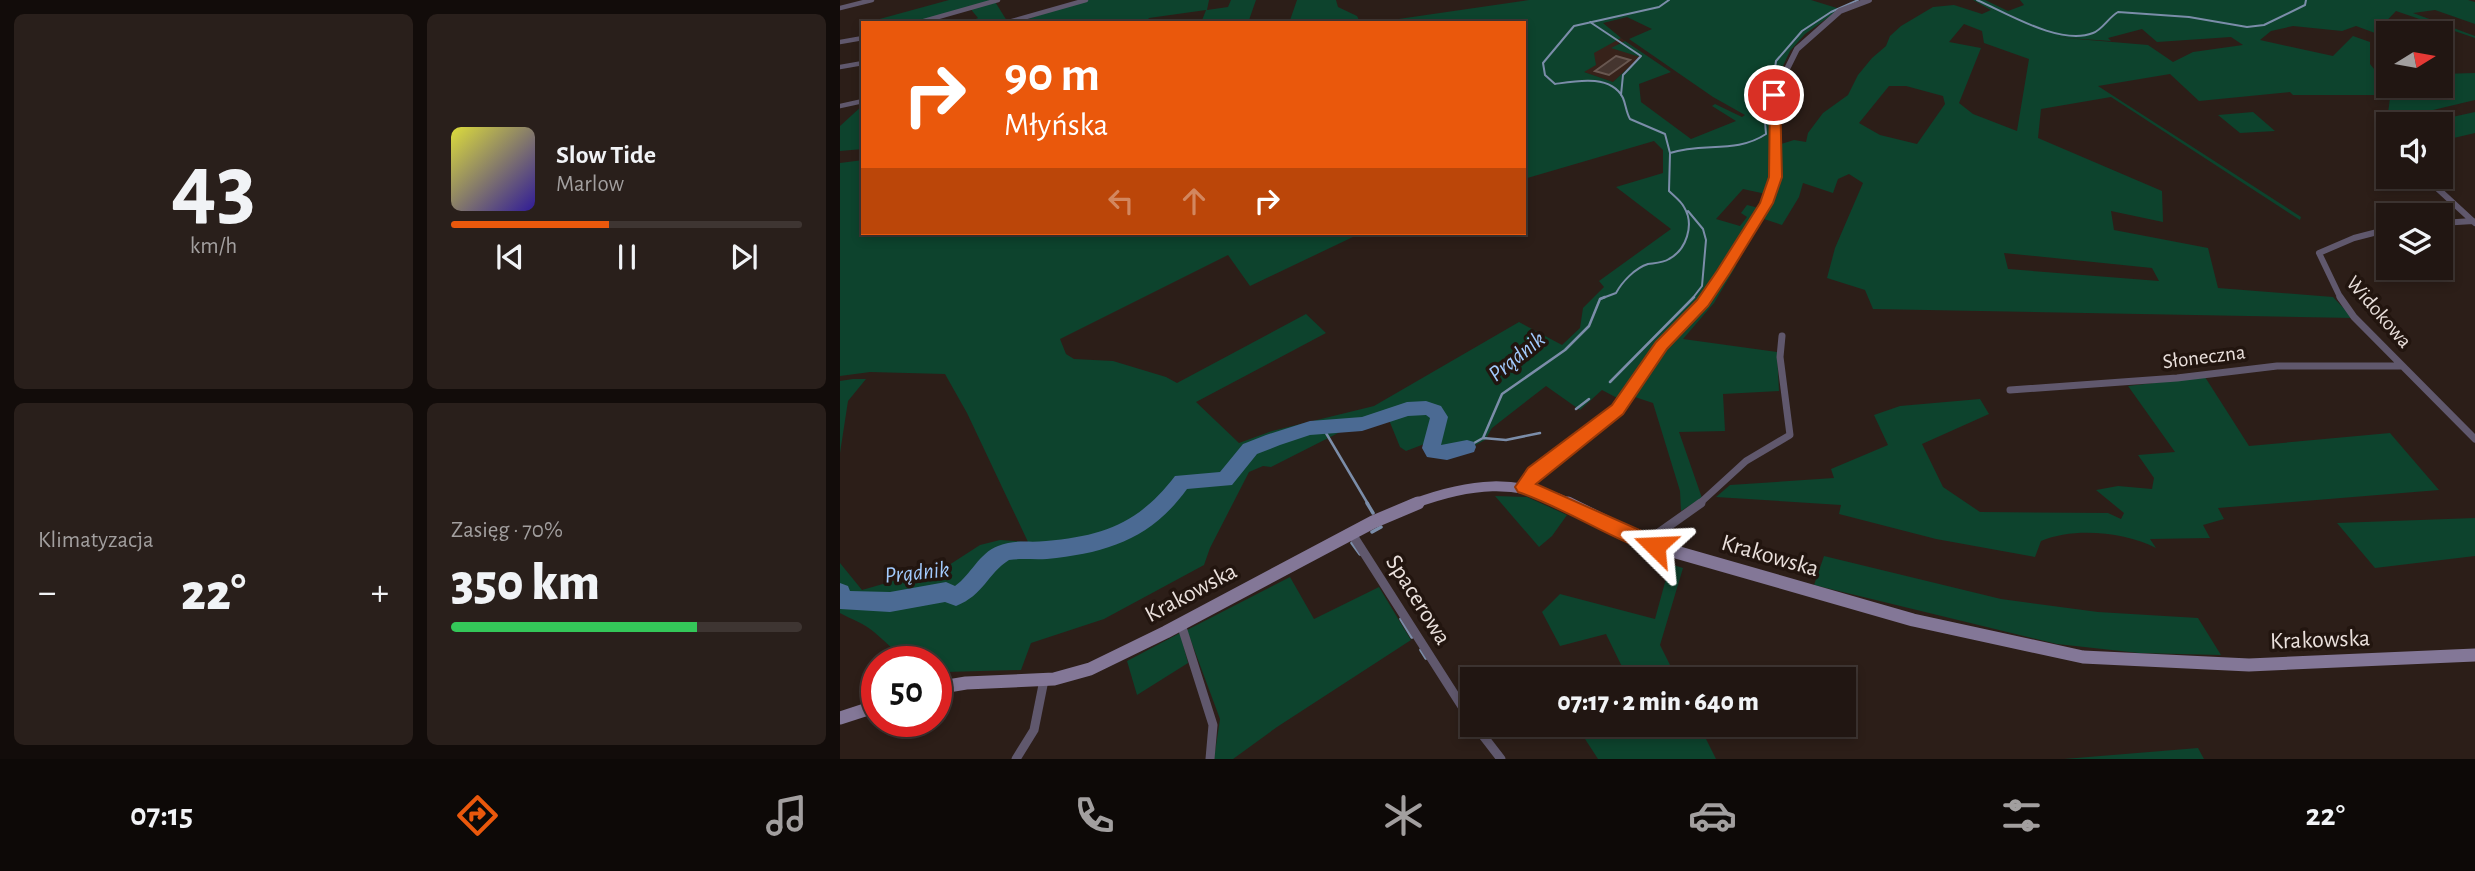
<!DOCTYPE html>
<html lang="pl">
<head>
<meta charset="utf-8">
<style>
	:root { --surface:#211612; --page:#291f1b; --text:#f1f3f6; --muted:#a29f9f; --line:#3e3532; --accent:#ea580c }
	body { margin:0; font-family:"Alegreya Sans",sans-serif; background:var(--page); color:var(--text); height:100vh; display:flex; flex-direction:column; font-size:26px; white-space:nowrap }
	* { box-sizing:border-box; margin:0 }
	p { font-size:23px; color:var(--muted) }
	.icon { flex:none; width:38px; height:38px; fill:none; stroke:currentColor; stroke-width:2; stroke-linecap:round; stroke-linejoin:round }
	.map { position:relative; flex:1; overflow:hidden }
	.drawer { display:flex; flex-direction:column; gap:14px; padding:14px; background:#120c0a; width:840px }
	.drawer>* { flex:none }
	.guide { position:absolute; left:21px; top:21px; width:665px; height:214px; border-radius:0px; box-shadow:0 4px 10px #0003,0 0 0 2px var(--line); background:#ea580c; color:#fff; overflow:hidden }
	.needle { width:46px; rotate:79deg }
	.fabs { position:absolute; left:1536px; top:21px; display:grid; gap:14px }
	.fabs a { display:grid; place-items:center; width:77px; height:77px; border-radius:0px; background:var(--surface); box-shadow:0 4px 10px #0003,0 0 0 2px var(--line); font-size:35px }
	.speed { position:absolute; left:21px; top:646px; display:flex; gap:14px; font-size:35px; font-weight:700; text-align:center }
	.speed>* { display:grid; place-content:center; width:91px; height:91px; border-radius:50%; background:var(--surface); box-shadow:0 4px 10px #0003,0 0 0 2px var(--line); line-height:1 }
	.speed .limit { border:10px solid #d22; background:#fff; color:#111 }
	.pin { position:absolute; display:grid; place-items:center; width:60px; height:60px; color:#fff; margin:-30px; border:4px solid #fff; border-radius:50%; box-shadow:0 2px 7px #0007 }
	.me { position:absolute; width:77px; margin:-38px; rotate:291deg; stroke-linejoin:round; filter:drop-shadow(0 0 5px #0008) }
	.turn { display:flex; align-items:center; gap:24px; height:147px; padding:0 28px; font-size:32px }
	.turn .icon { width:91px; height:91px; stroke-width:2.5 }
	.turn b { display:block; font-size:49px; line-height:60px }
	.lanes { display:flex; align-items:center; height:66px; padding:0 28px; background:#0003; justify-content:center; gap:35px; direction:ltr }
	.lanes .off { opacity:.35 }
	.big { font-size:52px; font-weight:800; line-height:1.1 }
	.drawer .tile { flex:1; display:flex; flex-direction:column; justify-content:center; gap:10px; min-width:0; padding:0 24px; border-radius:10px; background:var(--page) }
	.drawer .dial { align-items:center; gap:0 }
	.dial b { font-size:91px; line-height:1 }
	.song { display:flex; align-items:center; gap:21px }
	.cover { width:84px; height:84px; border-radius:10px; background:linear-gradient(135deg,hsl(60 70% 55%),hsl(250 70% 35%)) }
	.played { height:7px; border-radius:4px; background:linear-gradient(90deg,var(--accent) 45%,var(--line) 45%) }
	.keys { display:flex; justify-content:space-around; direction:ltr }
	.heat { display:flex; justify-content:space-between; align-items:center; font-size:38px; direction:ltr }
	.charge { height:10px; border-radius:5px; background:linear-gradient(90deg,#34c759 70%,var(--line) 0) }
	.drawer .tiles { flex:1; display:grid; gap:14px; grid-template-columns:repeat(2,1fr) }
	.trip { position:absolute; left:620px; top:667px; width:396px; height:70px; border-radius:0px; background:var(--surface); box-shadow:0 4px 10px #0003,0 0 0 2px var(--line); font-weight:800; line-height:70px; text-align:center }
	.tab-bar { display:flex; height:112px; justify-content:space-around; align-items:center; background:#0d0907; color:var(--muted) }
	.tab-bar .icon { width:49px; height:49px }
	.tab-bar .current { color:var(--accent) }
	.tab-bar b { font-size:32px; color:var(--text) }
	main { display:flex; flex:1; min-height:0 }
	.map>svg:first-child { display:block }
	.built { fill:#37221a }
	.green { fill:#0d432d; fill-rule:evenodd }
	.lines { fill:none; stroke-linecap:round; stroke-linejoin:round }
	.stream-far2 { stroke:#7b8da9; stroke-width:2 }
	.stream-far1 { stroke:#7b8da9; stroke-width:2.5 }
	.stream { stroke:#7b8da9; stroke-width:3.5 }
	.river { fill:#4b6a93; fill-rule:evenodd }
	.building { fill:#45352f; stroke:#685750; stroke-width:2 }
	.minor-far3 { stroke:#60586d; stroke-width:4.5 }
	.minor-far2 { stroke:#60586d; stroke-width:6 }
	.minor-far1 { stroke:#60586d; stroke-width:7 }
	.minor { stroke:#60586d; stroke-width:9 }
	.tertiary-far2 { stroke:#60586d; stroke-width:6 }
	.tertiary-far1 { stroke:#60586d; stroke-width:7 }
	.tertiary { stroke:#60586d; stroke-width:9 }
	.secondary-far1 { stroke:#837797; stroke-width:10 }
	.secondary { stroke:#837797; stroke-width:13 }
	.route { fill:#ea580c; stroke:#983908; stroke-width:2 }
	.labels { text-anchor:middle; dominant-baseline:central; stroke-width:7; stroke-linejoin:round; paint-order:stroke }
	.street-label { font-size:21px; fill:#eae0dc; stroke:#22150f }
	.water-label { font-size:23px; font-style:italic; fill:#a2cafd; stroke:#22150f }
	.near-street-label { font-size:24px; fill:#eae0dc; stroke:#22150f }
</style>
</head>
<body>
<main>
<section class="drawer">
<div class="tiles">
<div class="tile dial"><b>43</b><p>km/h</p></div>
<div class="tile">
<div class="song"><i class="cover"></i><div><b>Slow Tide</b><p>Marlow</p></div></div>
<div class="played"></div>
<div class="keys"><svg class="icon" aria-label="previous" viewBox="0 0 24 24"><path d="M18 5L8 12l10 7zM5 5v14"/></svg><svg class="icon" aria-label="pause" viewBox="0 0 24 24"><path d="M8 5v14M16 5v14"/></svg><svg class="icon" aria-label="next" viewBox="0 0 24 24"><path d="M6 5l10 7-10 7zM19 5v14"/></svg></div>
</div>
<div class="tile"><p>Klimatyzacja</p>
<div class="heat"><a>−</a><b class="big">22°</b><a>+</a></div>
</div>
<div class="tile"><p>Zasięg · 70%</p><b class="big">350 km</b><div class="charge"></div></div>
</div>
</section>
<div class="map">
<svg width="1635" height="759" viewBox="0 0 1635 759">
	<rect width="100%" height="100%" fill="#2c1e18"/>
	<path class="built" d="M747,30L774,41L781,38L785,41L777,44L800,57L773,82L735,69Z"/>
	<path class="green" d="M109,0H154L167,21L127,23L138,18L129,7L74,23H25Z
		M243,0H369L367,10L388,7L391,0H416L408,23H361L366,10L309,18L305,23H177Z
		M457,0H496L498,7L517,16L520,22L527,23H449Z
		M689,0H971L1000,9L965,34L950,51L932,89L933,176L926,194L903,189L876,219L900,226L907,217L901,213L907,205L919,208L857,302L803,362L779,399L762,390L740,410L706,386L652,428L645,440L624,451L600,457L588,456L587,443L566,451L560,447L549,420L506,429L431,467L423,466L409,472L370,548L364,565L264,619L191,643L181,670L105,672L96,668V662C58,661 60,654 34,632C25,624 11,619 0,613V563L22,590L109,565L140,545L160,540L188,542L127,413L105,374L30,372L0,376V163L23,160V233H506L515,236L410,286L388,255L220,339L226,354L234,359L273,361L326,377L337,383L466,314L486,333L356,402L399,443L432,431L534,406L679,322L722,345L740,328L743,308L764,287L759,281L831,229L776,187L823,173V150L814,141L684,179V23H531ZM787,17L812,29L789,39L873,97L905,115L902,117L875,104L872,106L896,121L851,139L801,102L799,84L831,72L785,41L771,48L800,57L773,82L744,72L756,65L754,53L781,38L763,23Z
		M1133,0H1145L1168,11L1184,5L1180,0H1628L1635,2V24L1595,10L1573,13L1635,36V38L1556,11L1535,33L1516,26L1502,31L1453,26L1431,31L1420,40L1493,56L1513,36L1530,42V64L1539,75L1544,95H1453L1450,92L1359,101L1330,74L1258,86L1461,217L1460,220L1271,97L1201,109L1198,138L1322,191L1323,222L1271,211L1274,230L1368,248L1378,288L1493,297L1513,318L1033,309L1025,290L987,278L995,248L1023,183L1009,174L998,179L993,193L963,183L959,197L942,225L924,219C937,194 940,172 941,144L954,140L966,142L968,133L983,113L1008,95L1018,75L1032,58L1046,46L1050,36L1061,26L1093,7L1114,5L1142,14L1151,10ZM1124,24L1142,31L1144,43L1189,59L1177,131L1133,114L1119,103L1141,48L1109,42ZM1302,29L1317,42L1391,37L1403,45L1353,52L1333,62L1308,45L1213,37L1271,41L1268,38ZM1049,86H1066L1103,96L1105,104L1077,144L1040,135L1019,123ZM1164,253L1312,268L1319,281L1168,269Z
		M1635,73V100L1547,121L1551,90L1549,86H1601V74Z
		M23,105V149L0,151V126Z
		M1413,112L1435,131L1400,133L1378,115Z
		M1635,112V133L1601,141V124H1580Z
		M893,265L896,266L874,303L843,339L937,352L939,391L883,394L885,431L839,432L862,498L841,511L840,491L813,403L792,396L824,351L870,302Z
		M1365,377L1409,446L1550,433L1599,490L1378,508L1384,519L1363,525L1370,538L1310,539L1316,548C1285,532 1234,527 1201,541L1195,557L1096,539L999,514L1001,505L876,497L890,485L994,478L991,469L1048,445L1034,415L1060,406L1140,399L1149,414L1082,444L1103,487L1140,512L1268,513L1281,519L1284,513L1256,490L1278,486L1312,489L1314,478L1298,455L1335,452L1288,386Z
		M13,379H26L8,401L0,453V381Z
		M655,496L687,497L727,515L712,536L699,547Z
		M1635,518V556L1535,568L1497,523Z
		M984,556L1161,599L1258,612L1358,618L1381,655L1299,653L1217,644L974,585Z
		M830,564L843,568L820,645L837,679H788L766,634L720,646L702,612L720,594L815,619Z
		M450,577L474,619L539,587L571,640L437,727L393,759H374L380,719L347,630Z
		M340,633L348,663L297,695L287,661Z
		M736,725H859L876,759H758Z
		M1358,748L1364,759H1224Z"/>
	<g class="lines">
		<path class="stream-far2" d="M1137,0C1167,13 1220,46 1253,33C1262,30 1269,17 1278,12L1349,17L1407,27L1424,25L1465,5L1466,0
			M750,22L801,56L783,75L781,95
			M830,153C863,142 896,154 926,134L923,97L934,75L936,61L962,31L991,12L1018,0
			M848,211L863,229L866,240L862,286L852,299
			M760,299L776,293C782,282 795,268 808,264C815,263 823,263 829,259C846,250 855,225 844,207C841,201 834,196 829,191L830,153L825,134L790,119C786,112 786,105 783,98C771,74 736,81 715,84L705,75L703,63L734,26L819,7L829,0"/>
		<path class="stream-far1" d="M770,382L854,297
			M736,409L749,399
			M483,428L528,504
			M643,438L666,440L700,433
			M627,447L643,438L662,394L725,350L749,326L760,299L765,297"/>
		<path class="stream" d="M527,503L533,513
			M532,532L541,527
			M512,543L520,554
			M561,619L572,637
			M581,650L586,658"/>
		<path class="river" d="M586,401L601,406L608,417L601,445L627,440L634,442L636,447L634,452L607,460L587,457L582,448L590,418L586,415L568,416L522,431L470,435L440,445L417,454L392,485L347,489C311,539 267,553 207,559C194,560 181,558 169,560C147,574 144,595 116,606L105,602L50,612L0,609V583L8,586L10,591L50,592L106,582L115,586C131,575 139,553 158,546C174,539 189,543 206,541C264,536 299,523 335,476L380,472L403,444L426,435L470,421L522,417L567,402Z"/>
	</g>
	<path class="building" d="M776,56L790,60L769,75L755,71Z"/>
	<g class="lines">
		<path class="minor-far3" d="M0,8L32,0
			M77,23L158,0
			M165,23L246,0
			M0,42L23,38
			M0,67L23,63
			M0,106L23,101"/>
		<path class="minor-far2" d="M1585,177L1635,223
			M1601,223L1633,221
			M1501,299L1479,253L1514,238L1549,229"/>
		<path class="minor-far1" d="M1500,297L1514,317L1635,439
			M1170,390L1337,378L1437,366H1562
			M859,504L906,461L950,435L940,357L942,336"/>
		<path class="minor" d="M512,534L632,722
			M806,542L861,503
			M341,624L373,725L370,759
			M634,724L661,759
			M176,759L194,730L204,680"/>
		<path class="tertiary-far2" d="M934,134V95L957,49L1000,11L1029,0"/>
		<path class="tertiary-far1" d="M865,299L927,203L935,177L934,132"/>
		<path class="tertiary" d="M684,487L694,473L777,409L822,346L866,297"/>
		<path class="secondary-far1" d="M573,504C630,483 675,478 731,504"/>
		<path class="secondary" d="M728,503L815,546L1073,620L1243,657L1409,665L1635,655
			M96,688L126,683L214,679L250,669L326,632L533,522L578,503
			M0,718L37,706"/>
	</g>
	<path class="route" d="M930,93L940,95L942,177L933,203L890,273L868,306L827,349L783,414L696,484L822,540L825,546L822,551L815,554C767,537 725,508 678,492L675,487L688,468L772,405L816,342L857,300L877,271L920,203L929,177Z"/>
	<g class="labels">
		<g class="street-label">
			<text transform="translate(1539 312) rotate(49)">Widokowa</text>
			<text transform="translate(1364 357) rotate(-7)">Słoneczna</text>
		</g>
		<g class="water-label">
			<text transform="translate(677 357) rotate(-39)">Prądnik</text>
			<text transform="translate(77 573) rotate(-6)">Prądnik</text>
		</g>
		<g class="near-street-label">
			<text transform="translate(930 556) rotate(16)">Krakowska</text>
			<text transform="translate(351 593) rotate(-28)">Krakowska</text>
			<text transform="translate(578 600) rotate(58)">Spacerowa</text>
			<text transform="translate(1480 640) rotate(-2)">Krakowska</text>
		</g>
	</g>
</svg>
<div class="fabs">
<a><svg class="needle" viewBox="-14 -14 28 28"><path d="M0-13l5 13h-10z" fill="#e53935"/><path d="M0 13l5-13h-10z" fill="#a29f9f"/></svg></a>
<a><svg class="icon" aria-label="sound" viewBox="0 0 24 24"><path d="M4 9h4l5-4v14l-5-4H4zM17 9q2 3 0 6"/></svg></a>
<a><svg class="icon" aria-label="layers" viewBox="0 0 24 24"><path d="M12 4l9 5-9 5-9-5zM3 14l9 5 9-5"/></svg></a>
</div>
<div class="speed"><div class="limit">50</div></div>
<div class="pin" style="left:934px;top:95px;background:#d93025"><svg class="icon" aria-label="arrive" viewBox="0 0 24 24"><path d="M6 21V4h12l-3 4 3 4H6"/></svg></div>
<svg class="me" style="left:815px;top:546px" viewBox="-20 -20 40 40"><path d="M0-17L14 15 0 8-14 15z" fill="#ea580c" stroke="#fff" stroke-width="4"/></svg>
<div class="trip">07:17 · 2 min · 640 m</div>
<div class="guide">
<div class="turn"><svg class="icon" aria-label="right" viewBox="0 0 24 24"><path d="M7 20v-9h11M14 6l5 5-5 5"/></svg><div><b>90 m</b>Młyńska</div></div>
<div class="lanes"><svg class="icon off" aria-label="left" viewBox="0 0 24 24"><path d="M17 20v-9H6M10 6l-5 5 5 5"/></svg><svg class="icon off" aria-label="ahead" viewBox="0 0 24 24"><path d="M12 20V5M6 11l6-6 6 6"/></svg><svg class="icon" aria-label="right" viewBox="0 0 24 24"><path d="M7 20v-9h11M14 6l5 5-5 5"/></svg></div>
</div>
</div>
</main>
<nav class="tab-bar">
<b>07:15</b>
<svg class="icon current" aria-label="directions" viewBox="0 0 24 24"><path d="M12 3l9 9-9 9-9-9zM9 14v-3h6M13 9l2 2-2 2"/></svg>
<svg class="icon" aria-label="music" viewBox="0 0 24 24"><path d="M9 18V5l10-2v13"/><circle cx="6" cy="18" r="3"/><circle cx="16" cy="16" r="3"/></svg>
<svg class="icon" aria-label="phone" viewBox="0 0 24 24"><path d="M5 4h4l2 5-3 2q2 4 5 5l2-3 5 2v4C11 20 4 13 5 4z"/></svg>
<svg class="icon" aria-label="climate" viewBox="0 0 24 24"><path d="M12 3v18M4 7l16 10M4 17L20 7"/></svg>
<svg class="icon" aria-label="car" viewBox="0 0 24 24"><path d="M5 17H2v-5l4-1 3-4h7l3 4 3 1v5h-3M9 17h6M6 11h13"/><circle cx="7" cy="17" r="2"/><circle cx="17" cy="17" r="2"/></svg>
<svg class="icon" aria-label="filters" viewBox="0 0 24 24"><path d="M4 7h16M4 17h16"/><circle cx="9" cy="7" r="2"/><circle cx="15" cy="17" r="2"/></svg>
<b>22°</b>
</nav>
</body>
</html>
